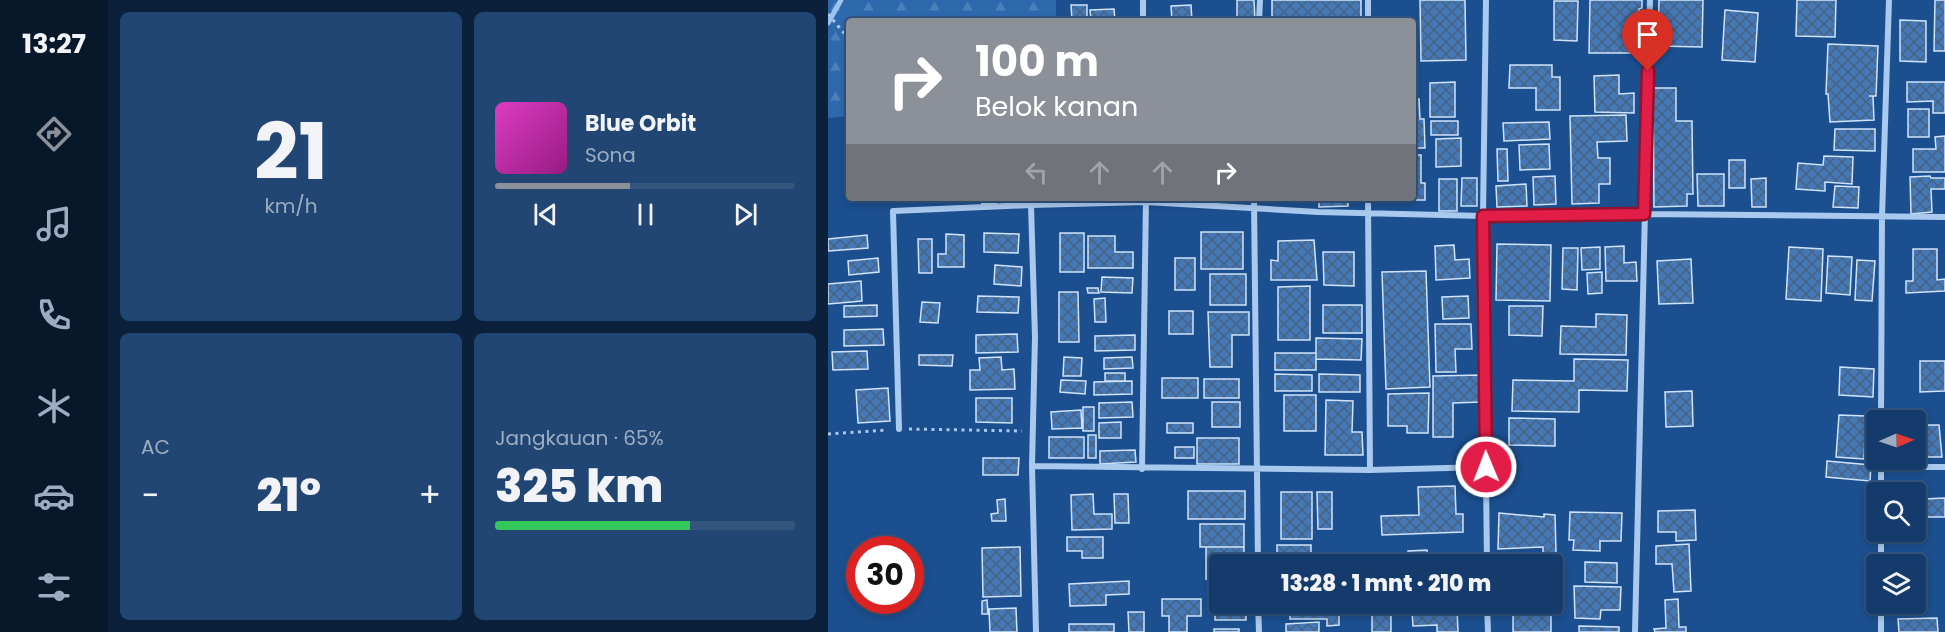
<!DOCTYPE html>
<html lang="id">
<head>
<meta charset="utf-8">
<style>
	:root { --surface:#143b6b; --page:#214673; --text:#f1f3f6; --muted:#9dadc1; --line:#33557e; --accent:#8c9099 }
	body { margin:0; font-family:Poppins,sans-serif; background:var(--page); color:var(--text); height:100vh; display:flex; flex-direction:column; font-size:22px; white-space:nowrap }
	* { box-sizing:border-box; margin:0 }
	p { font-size:20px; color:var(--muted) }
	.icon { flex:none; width:33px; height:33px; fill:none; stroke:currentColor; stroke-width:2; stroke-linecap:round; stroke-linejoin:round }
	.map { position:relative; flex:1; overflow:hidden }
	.sheet { display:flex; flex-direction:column; gap:12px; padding:12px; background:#0b203b; width:720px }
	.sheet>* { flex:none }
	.hud { position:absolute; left:18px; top:18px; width:570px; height:183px; border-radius:6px; box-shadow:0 3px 9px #0003,0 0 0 2px var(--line); background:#8c9099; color:#fff; overflow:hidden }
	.needle { width:39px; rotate:88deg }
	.controls { position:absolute; left:1038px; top:410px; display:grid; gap:12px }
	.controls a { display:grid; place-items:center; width:60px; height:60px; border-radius:6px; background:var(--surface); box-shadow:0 3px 9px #0003,0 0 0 2px var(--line); font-size:30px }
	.speed { position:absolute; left:18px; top:536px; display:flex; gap:12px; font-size:30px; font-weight:700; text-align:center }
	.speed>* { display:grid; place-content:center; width:78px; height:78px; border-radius:50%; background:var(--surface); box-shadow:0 3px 9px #0003,0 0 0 2px var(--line); line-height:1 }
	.speed .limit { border:9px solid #d22; background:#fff; color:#111 }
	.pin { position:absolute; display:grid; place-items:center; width:51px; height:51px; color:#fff; margin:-62px -26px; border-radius:50% 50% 50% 0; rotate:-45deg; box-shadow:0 0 6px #0007 }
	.pin .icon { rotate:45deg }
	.me { position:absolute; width:66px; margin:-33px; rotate:359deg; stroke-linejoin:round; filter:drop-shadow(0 0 4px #0008) }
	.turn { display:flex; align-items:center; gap:21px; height:126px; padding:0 30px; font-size:27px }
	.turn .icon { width:78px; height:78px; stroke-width:2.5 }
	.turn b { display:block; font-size:42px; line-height:51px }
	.lanes { display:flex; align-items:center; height:57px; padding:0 30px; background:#0003; justify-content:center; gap:30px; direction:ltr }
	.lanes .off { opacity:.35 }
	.big { font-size:45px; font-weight:800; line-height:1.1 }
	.sheet .tile { flex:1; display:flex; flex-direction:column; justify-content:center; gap:9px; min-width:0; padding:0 21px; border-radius:9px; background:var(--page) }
	.sheet .dial { align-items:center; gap:0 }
	.dial b { font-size:78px; line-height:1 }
	.song { display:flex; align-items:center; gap:18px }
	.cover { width:72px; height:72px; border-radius:9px; background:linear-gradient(135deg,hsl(310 70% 55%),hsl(310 70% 35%)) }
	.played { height:6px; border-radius:3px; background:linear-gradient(90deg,var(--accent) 45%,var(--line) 45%) }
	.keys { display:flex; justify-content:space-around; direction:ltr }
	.heat { display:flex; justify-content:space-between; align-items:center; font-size:33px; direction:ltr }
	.charge { height:9px; border-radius:4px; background:linear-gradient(90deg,#34c759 65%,var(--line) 0) }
	.sheet .tiles { flex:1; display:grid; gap:12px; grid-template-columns:repeat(2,1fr) }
	.trip { position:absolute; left:381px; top:554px; width:354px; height:60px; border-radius:6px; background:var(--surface); box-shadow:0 3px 9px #0003,0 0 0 2px var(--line); font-weight:800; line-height:60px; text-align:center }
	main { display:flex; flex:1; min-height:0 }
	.tab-bar { display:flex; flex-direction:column; width:108px; justify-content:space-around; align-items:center; background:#08182b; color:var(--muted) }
	.tab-bar .icon { width:42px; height:42px }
	.tab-bar .current { color:var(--accent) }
	.tab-bar b { font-size:27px; color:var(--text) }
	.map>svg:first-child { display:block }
	.forest { fill:url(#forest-firs) }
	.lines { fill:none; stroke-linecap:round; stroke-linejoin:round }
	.stream { stroke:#9cc4f0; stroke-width:5 }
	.building { fill:url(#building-cross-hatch); stroke:#cfe3fa; stroke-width:1.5 }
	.path { stroke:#a9c9ee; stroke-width:3; stroke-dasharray:3 4.5; stroke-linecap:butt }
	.minor { stroke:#a9c9ee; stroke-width:6 }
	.route-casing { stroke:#92132f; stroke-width:15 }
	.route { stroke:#e11d48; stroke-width:10 }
</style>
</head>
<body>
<main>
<nav class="tab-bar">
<b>13:27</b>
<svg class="icon current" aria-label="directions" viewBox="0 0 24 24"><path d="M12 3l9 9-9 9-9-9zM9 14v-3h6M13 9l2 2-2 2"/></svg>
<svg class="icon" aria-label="music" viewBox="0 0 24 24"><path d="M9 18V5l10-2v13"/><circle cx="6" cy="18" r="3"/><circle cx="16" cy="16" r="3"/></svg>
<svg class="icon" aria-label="phone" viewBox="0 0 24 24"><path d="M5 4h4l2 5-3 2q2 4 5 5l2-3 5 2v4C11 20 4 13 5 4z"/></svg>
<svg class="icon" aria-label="climate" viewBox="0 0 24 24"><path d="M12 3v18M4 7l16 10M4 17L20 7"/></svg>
<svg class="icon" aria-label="car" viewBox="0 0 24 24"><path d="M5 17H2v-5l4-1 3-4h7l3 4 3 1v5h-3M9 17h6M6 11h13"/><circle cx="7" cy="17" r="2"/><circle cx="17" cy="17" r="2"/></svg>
<svg class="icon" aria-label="filters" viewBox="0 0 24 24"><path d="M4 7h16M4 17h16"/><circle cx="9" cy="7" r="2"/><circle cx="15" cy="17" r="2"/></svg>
</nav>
<section class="sheet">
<div class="tiles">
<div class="tile dial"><b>21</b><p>km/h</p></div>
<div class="tile">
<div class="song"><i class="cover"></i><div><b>Blue Orbit</b><p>Sona</p></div></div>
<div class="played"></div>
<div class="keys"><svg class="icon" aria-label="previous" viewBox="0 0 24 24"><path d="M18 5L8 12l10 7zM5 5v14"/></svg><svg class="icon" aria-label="pause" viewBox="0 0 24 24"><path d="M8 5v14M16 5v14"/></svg><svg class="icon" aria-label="next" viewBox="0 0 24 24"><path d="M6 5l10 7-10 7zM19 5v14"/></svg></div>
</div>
<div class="tile"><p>AC</p>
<div class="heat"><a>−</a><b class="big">21°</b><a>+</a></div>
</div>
<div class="tile"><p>Jangkauan · 65%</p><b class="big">325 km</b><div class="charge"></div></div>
</div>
</section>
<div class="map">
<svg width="1117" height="632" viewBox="0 0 1117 632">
	<defs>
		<pattern id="forest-firs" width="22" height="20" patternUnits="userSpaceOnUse" patternTransform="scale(1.5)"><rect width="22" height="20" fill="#2e69ad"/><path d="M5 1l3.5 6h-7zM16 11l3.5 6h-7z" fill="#4d80b9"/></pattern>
		<pattern id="building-cross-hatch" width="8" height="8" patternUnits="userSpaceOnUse" patternTransform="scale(1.5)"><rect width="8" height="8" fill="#4478b7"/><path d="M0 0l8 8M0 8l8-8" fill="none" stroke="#486282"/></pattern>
	</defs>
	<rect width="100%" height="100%" fill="#1b4f8f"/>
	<path class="forest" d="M0,0H228V21H21V116L0,118Z"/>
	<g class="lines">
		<path class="stream" d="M0,23L13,0"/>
	</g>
	<path class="building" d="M409,0H426L427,21H409Z
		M444,0H533V21H444Z
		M592,0H637L638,60L593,61Z
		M762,0H814V8L811,9L810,53H761Z
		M831,0H875L874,47L830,46Z
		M969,0H1008L1007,37L968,36Z
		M1107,0H1117V51H1106Z
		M726,1H750L749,41L726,40Z
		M243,5H259V21H244Z
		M363,5L364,21H344L343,6Z
		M286,9L287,21H263L262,10Z
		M897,10L930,13L927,62L894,60Z
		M1072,20L1098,21V62L1072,61Z
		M1000,44L1050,46L1048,96H1041H1045L1046,120L1002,122L1000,94H998Z
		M682,65H724V77H732V110H708V88H681Z
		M791,75V94L806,93V113L767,112L766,76Z
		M627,82V117H602V83Z
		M1079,82H1117V113H1105V101L1079,102Z
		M825,88H848V121H864L865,194H859V206L826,207Z
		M585,99H591L592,119H596L597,148H585Z
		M1080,109H1101V137H1080Z
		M798,115L799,141L769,142L770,158H782V184H771V203L744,204L742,116Z
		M603,121H630V135H603Z
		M721,122L722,139L676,141L675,123Z
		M1007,129H1047V151L1006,150Z
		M1117,136V172H1085V149H1108L1107,137Z
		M633,138V166L608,167V139Z
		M721,144L722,169L692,170L691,145Z
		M669,149H679L680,181H670Z
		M585,155H593V183H597V200H560L585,198Z
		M996,156L1025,157L1024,184L997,182V191L968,189L970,163L995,165Z
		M901,160H917V188H901Z
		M869,174H896V206H870Z
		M727,176L728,204L706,205L705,177Z
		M1102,176L1103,178H1117V189H1103L1104,212L1083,214L1082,177Z
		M634,178H649V206H633Z
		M938,178V207H924L923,179Z
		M611,179H629V211H611Z
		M698,184L699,206L669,207L668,186Z
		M1007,186L1031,187L1030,208L1005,207Z
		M154,198H168V204H154Z
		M366,198H413V199L366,200Z
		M491,198H520V206L491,207Z
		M373,232H415V269H373Z
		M156,233L191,234L190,253L156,252Z
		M232,233H256V272H232Z
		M118,234L136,235V267H110V254H118Z
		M39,235L40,248L0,251V239Z
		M260,236H287V252H305V268H260Z
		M90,239H104V273H91Z
		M486,240L489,280H443V260L450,261V241Z
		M669,244L723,245L722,301L668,300Z
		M626,245L627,260L641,259L642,278L608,280L607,246Z
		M796,246V263L808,262L809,281H778L777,247Z
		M772,247V269L754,270L753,248Z
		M961,247L995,249L993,301L958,299Z
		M735,248H750L749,290L734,289Z
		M1085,249H1109V280L1117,279V291L1078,293V281H1085Z
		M495,252H526V286L496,285Z
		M1000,256L1024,257L1022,295L998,293Z
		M50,258L51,272L21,275L20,261Z
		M347,258H367V290H347Z
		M863,259L865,303L831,304L829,261Z
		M1029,260L1047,261L1044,301L1027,300Z
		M167,265L194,267L193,286L166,284Z
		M598,271L602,387L558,389L554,272Z
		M774,272V293L760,294L759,273Z
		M382,274H418V305H382Z
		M274,277L305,278L304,293L273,292Z
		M33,281L34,301L0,304V284Z
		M482,286V340H450V287Z
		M259,288H270L271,293H260Z
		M231,292H250L251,342H231Z
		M150,296L191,297L190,313L149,312Z
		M640,296L641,318L615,319L614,297Z
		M277,298L278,322H267L266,299Z
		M94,302L112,303L110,323L92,322Z
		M49,305V316L16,317V306Z
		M495,305H534V333H495Z
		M681,306H715L714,336L681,335Z
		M341,311H365V334H341Z
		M380,312H421V335H404V367H382Z
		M768,314L799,315L798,355L732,354L733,326L768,327Z
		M607,324H643L644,349H627L628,372H608Z
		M55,329L56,345L16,346V330Z
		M189,334L190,352L148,353V335Z
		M307,335V350L267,351V336Z
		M488,338L534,339L533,360L488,359Z
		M39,351L40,369L5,370L4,352Z
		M447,353H488V370H447Z
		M91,355H125L124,366L91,365Z
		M173,357L174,370L186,369L187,389L142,390V370H152L151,358Z
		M236,357L254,358L253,376H235Z
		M304,357L305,368L276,369V358Z
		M746,359L800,360L799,391L751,390V412L684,411L685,380L746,381Z
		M1092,361H1117V391L1092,392Z
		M1012,367L1046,369L1045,397L1011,395Z
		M277,373H297V381H277Z
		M447,374L484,375V391H447Z
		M491,374L532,375V392H491Z
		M653,375L654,402L625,403V437H605V376Z
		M334,378H370V398H334Z
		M376,379H411V398H376Z
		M233,380L258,381L257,394L232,392Z
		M304,381V394L266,395V382Z
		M60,388L62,421L30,423L28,390Z
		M864,391L865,426L838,427L837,392Z
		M601,393L600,433H579V426H560V394Z
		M456,395H488V431H456Z
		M148,398H184V423L148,422Z
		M498,400L525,401L524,432H534L535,455H497Z
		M304,402L305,417L271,418V403Z
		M384,402H412V427H384Z
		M255,407H266V431H255Z
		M253,410L254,428L224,429L223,412Z
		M1011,415L1038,416L1036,459L1008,457Z
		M681,418L727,419V446L681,445Z
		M293,422V438H271V423Z
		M339,423H365V433H339Z
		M1093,425H1111L1114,457H1088V438L1093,437Z
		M260,435H268V458H260Z
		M221,437H256V458H221Z
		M369,438H411V464H369Z
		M347,447H366V458H347Z
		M307,450L308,462L272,464V451Z
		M155,458H191L190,475H155Z
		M999,461L1043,465L1042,481L998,477Z
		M627,486L628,514H635V532L554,535L553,516L591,515L590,487Z
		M360,491H417V519H360Z
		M453,492H484V539H453Z
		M489,492H504V529H490Z
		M265,494L266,514H284V529L244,530L243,495Z
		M286,494H300L301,523H287Z
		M1117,498V517H1095V499Z
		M177,499L178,521H164L163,514L170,513L169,500Z
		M867,510L868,540L848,541V532H830V511Z
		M742,512L794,513L793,541H772V551L745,550L746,540H741Z
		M671,513L716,517V514L727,515L729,589H724V564H674V556L715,558V547L670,549Z
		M372,524H416V547H372Z
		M239,537H275V558H254V551H239Z
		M861,544L863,591L846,592L844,564H828V546Z
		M449,545H483V560H449Z
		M192,547L193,596L155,597L154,548Z
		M378,547H416V564H392V579H378Z
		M599,550L600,564H581L580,551Z
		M757,562L789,563V583L757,582Z
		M301,581V594L278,595V605L242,606L241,584Z
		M746,586L793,587L792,610H773L772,619L747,618Z
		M387,592H392V603H418V620H387Z
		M334,599H373V616H359V632H341V616H334Z
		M850,599L851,627H858V632H827L826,629L838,628L837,600Z
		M159,600L160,614H154V601Z
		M462,603H511V625L499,626V619H462Z
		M582,603H649V604L582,606Z
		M188,608L189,632H162L161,609Z
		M608,608H629L630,632H609V625L585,626L584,612L608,611Z
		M685,610H723V632H685Z
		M300,612H316V632H301Z
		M544,613H563V632H544Z
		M1109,618L1110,632H1071L1070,619Z
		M491,622V632H458V624Z
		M241,624H286V632H241Z
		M751,626L791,627V632H751Z
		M386,629H411V632H386Z"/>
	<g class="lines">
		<path class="path" d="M0,14L21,39
			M21,99L19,114L21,122
			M81,429L194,431
			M0,434L59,430"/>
		<path class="minor" d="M315,0V21
			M540,0V21
			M658,0L655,216L659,564
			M431,21L432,0
			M426,198L430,564
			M540,198L542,470
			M1053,420L1054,217L1061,0
			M71,429L65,211L203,205
			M204,466L542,470L658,467
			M1053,467H1117
			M314,469L318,198
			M1053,492V459
			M1053,564V531
			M430,603L431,632
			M659,603L660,632
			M208,632L204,466L207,337L203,205L318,202L490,212L655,216L816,214L1117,217
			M807,632L822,0
			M1053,632V603"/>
	</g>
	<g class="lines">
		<g class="route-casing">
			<path id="route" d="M658,467L655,216L816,214L820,71"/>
		</g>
		<use href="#route" class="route"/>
	</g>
</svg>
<div class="controls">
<a><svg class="needle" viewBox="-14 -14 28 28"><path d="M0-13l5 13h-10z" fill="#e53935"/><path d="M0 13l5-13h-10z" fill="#9dadc1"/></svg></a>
<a><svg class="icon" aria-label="search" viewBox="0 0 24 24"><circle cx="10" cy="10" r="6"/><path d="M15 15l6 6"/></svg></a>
<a><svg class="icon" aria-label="layers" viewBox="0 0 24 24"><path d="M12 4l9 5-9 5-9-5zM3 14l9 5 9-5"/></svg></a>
</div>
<div class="speed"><div class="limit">30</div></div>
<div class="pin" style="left:820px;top:71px;background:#d93025"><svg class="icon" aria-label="arrive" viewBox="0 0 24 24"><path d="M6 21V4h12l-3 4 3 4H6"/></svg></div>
<svg class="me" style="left:658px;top:467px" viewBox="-20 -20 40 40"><circle r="17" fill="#e11d48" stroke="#fff" stroke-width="3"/><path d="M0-11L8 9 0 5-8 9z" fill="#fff"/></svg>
<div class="trip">13:28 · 1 mnt · 210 m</div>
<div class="hud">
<div class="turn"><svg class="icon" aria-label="right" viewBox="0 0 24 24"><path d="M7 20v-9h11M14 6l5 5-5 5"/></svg><div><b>100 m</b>Belok kanan</div></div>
<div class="lanes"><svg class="icon off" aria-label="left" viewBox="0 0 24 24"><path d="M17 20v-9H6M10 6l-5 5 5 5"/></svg><svg class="icon off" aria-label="ahead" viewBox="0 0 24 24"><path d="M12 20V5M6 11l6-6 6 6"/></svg><svg class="icon off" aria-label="ahead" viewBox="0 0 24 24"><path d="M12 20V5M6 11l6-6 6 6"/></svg><svg class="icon" aria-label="right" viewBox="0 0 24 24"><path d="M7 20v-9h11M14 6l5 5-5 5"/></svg></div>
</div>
</div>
</main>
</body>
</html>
